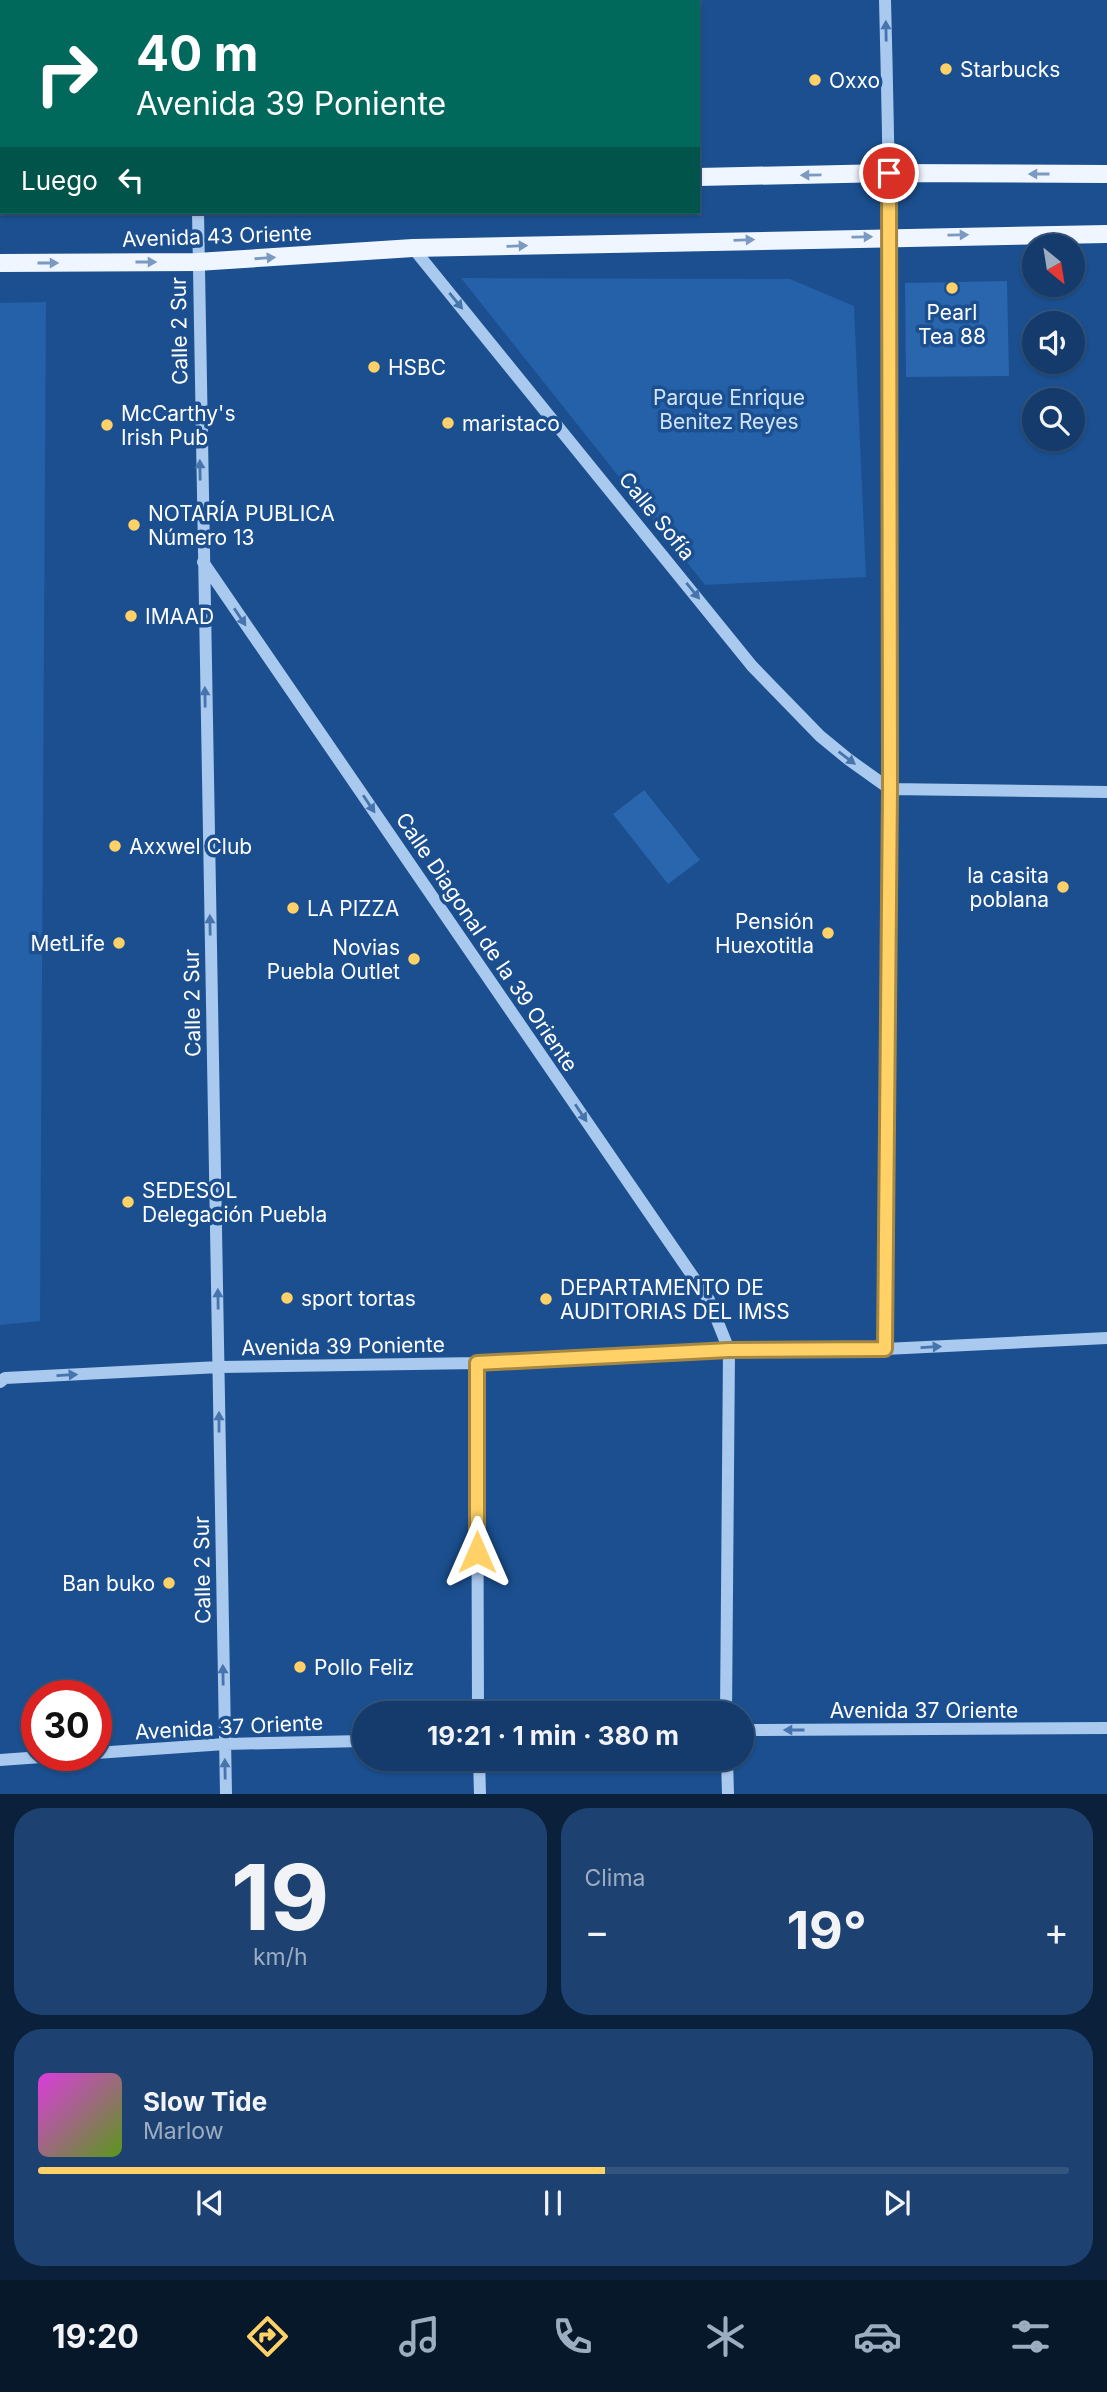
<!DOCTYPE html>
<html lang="es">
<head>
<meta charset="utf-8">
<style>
	:root { --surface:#143b6b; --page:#1d4271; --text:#f1f3f6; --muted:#9dadc1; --line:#33557e; --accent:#ffd166 }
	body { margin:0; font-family:Inter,sans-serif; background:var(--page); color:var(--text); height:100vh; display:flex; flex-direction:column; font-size:26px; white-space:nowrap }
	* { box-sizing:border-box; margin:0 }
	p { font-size:23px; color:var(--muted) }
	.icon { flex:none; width:38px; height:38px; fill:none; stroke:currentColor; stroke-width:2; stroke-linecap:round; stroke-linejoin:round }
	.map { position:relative; height:1794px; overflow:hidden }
	.drawer { display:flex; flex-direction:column; gap:14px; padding:14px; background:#0b203b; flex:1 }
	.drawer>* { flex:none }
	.banner { position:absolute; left:0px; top:0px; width:700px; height:214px; box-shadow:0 2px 5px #0004,0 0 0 2px var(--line); background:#00695c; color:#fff; overflow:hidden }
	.needle { width:46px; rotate:150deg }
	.tools { position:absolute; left:1022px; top:234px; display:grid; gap:14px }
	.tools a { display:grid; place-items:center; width:63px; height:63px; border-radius:50%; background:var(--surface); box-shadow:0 2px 5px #0004,0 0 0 2px var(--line); font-size:35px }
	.speed { position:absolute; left:21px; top:1680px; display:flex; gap:14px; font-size:35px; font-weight:700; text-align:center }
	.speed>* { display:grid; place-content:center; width:91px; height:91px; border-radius:50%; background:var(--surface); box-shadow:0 2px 5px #0004,0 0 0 2px var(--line); line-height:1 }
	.speed .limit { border:10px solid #d22; background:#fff; color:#111 }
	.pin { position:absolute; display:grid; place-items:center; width:60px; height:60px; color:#fff; margin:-30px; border:4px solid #fff; border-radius:50%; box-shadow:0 2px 7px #0007 }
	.me { position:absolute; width:77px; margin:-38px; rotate:0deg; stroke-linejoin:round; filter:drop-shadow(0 0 5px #0008) }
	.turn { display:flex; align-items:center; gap:24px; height:147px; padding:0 21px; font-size:32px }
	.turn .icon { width:91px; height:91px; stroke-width:2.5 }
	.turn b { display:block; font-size:49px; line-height:60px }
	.then { display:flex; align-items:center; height:66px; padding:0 21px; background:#0003; gap:14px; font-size:26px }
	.big { font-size:52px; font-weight:700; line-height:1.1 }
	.drawer .card { flex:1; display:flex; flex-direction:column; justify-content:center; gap:10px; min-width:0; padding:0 24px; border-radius:28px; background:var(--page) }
	.drawer .dial { align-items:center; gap:0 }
	.dial b { font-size:91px; line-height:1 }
	.song { display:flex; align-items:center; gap:21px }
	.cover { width:84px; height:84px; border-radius:10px; background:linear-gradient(135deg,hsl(300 70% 55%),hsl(90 70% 35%)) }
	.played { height:7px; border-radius:4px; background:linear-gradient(90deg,var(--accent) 55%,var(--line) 55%) }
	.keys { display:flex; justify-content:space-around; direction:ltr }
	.heat { display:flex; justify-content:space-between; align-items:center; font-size:38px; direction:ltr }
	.drawer .tiles { flex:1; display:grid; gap:14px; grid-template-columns:1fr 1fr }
	.card:last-child { grid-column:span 2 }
	.trip { position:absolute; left:352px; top:1701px; width:402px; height:70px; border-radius:35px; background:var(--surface); box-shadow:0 2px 5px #0004,0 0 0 2px var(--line); font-weight:700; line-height:70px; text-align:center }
	.tab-bar { display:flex; height:112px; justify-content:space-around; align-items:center; background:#08182b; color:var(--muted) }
	.tab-bar .icon { width:49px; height:49px }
	.tab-bar .active { color:var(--accent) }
	.tab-bar b { font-size:32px; color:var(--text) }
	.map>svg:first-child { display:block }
	.green { fill:#2461a8 }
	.building { fill:#2a66ad }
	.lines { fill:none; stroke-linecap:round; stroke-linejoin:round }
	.minor { stroke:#a9c9ee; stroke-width:12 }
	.major { stroke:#f0f6ff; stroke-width:18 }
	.oneway { fill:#4674ac }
	.oneway2 { fill:#7b9ac1 }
	.route-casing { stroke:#a68842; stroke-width:18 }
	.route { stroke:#ffd166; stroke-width:12 }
	.poi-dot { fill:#ffd166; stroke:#1b4f8f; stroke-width:2.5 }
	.labels { text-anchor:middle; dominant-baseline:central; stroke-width:7; stroke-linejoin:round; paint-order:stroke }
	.poi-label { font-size:21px; fill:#fff; stroke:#1b4f8f; text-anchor:start }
	.street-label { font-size:21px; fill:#fff; stroke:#1b4f8f }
	.park-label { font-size:21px; fill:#cfe3fa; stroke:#1b4f8f }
</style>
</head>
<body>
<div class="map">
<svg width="1107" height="1794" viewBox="0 0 1107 1794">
	<rect width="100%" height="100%" fill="#1b4f8f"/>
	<path class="green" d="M461,278L790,279L854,306L866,577L705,585Z
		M46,302L40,1321L0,1325V303Z"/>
	<path class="building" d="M698,36H701V63H698Z
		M1007,281L1009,376L906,377L905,283Z
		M644,790L700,860L668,884L613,814Z"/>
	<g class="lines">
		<path class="minor" d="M114,2L117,0
			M203,2V0
			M509,2V0
			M0,79L2,77
			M198,212L226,1794
			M413,248L752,666L820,736L848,759L890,789L1107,792
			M203,562L709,1300L729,1350L726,1713
			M885,1349C889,899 897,450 885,0
			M477,1363L478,1713
			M0,1382L5,1378L219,1367L477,1363L729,1350L885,1349L1107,1338
			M742,1730L1107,1728
			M96,1753L225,1744L364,1741
			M479,1759L480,1794
			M727,1759L728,1794
			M0,1760L69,1755"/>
		<path class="major" d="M140,2L143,0
			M0,96L2,94
			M698,177L889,173L1107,174
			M0,190H2
			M0,263L197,262L413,248L1107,234"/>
	</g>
	<defs><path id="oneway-solid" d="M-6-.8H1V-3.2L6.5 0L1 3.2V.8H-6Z" transform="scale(1.75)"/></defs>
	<g class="oneway">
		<use href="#oneway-solid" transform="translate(886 31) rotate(-91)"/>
		<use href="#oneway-solid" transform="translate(456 301) rotate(51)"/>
		<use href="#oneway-solid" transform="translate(200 470) rotate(-91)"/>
		<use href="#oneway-solid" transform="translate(693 591) rotate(51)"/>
		<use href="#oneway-solid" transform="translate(240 617) rotate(56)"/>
		<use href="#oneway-solid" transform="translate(205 697) rotate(-91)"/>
		<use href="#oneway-solid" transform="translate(847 758) rotate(37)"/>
		<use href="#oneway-solid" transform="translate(369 804) rotate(56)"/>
		<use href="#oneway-solid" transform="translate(210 925) rotate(-91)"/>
		<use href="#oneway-solid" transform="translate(581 1113) rotate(56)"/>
		<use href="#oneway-solid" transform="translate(218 1299) rotate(-91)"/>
		<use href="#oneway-solid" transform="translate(931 1347) rotate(-3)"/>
		<use href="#oneway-solid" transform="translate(67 1375) rotate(-3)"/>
		<use href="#oneway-solid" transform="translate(219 1422) rotate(-90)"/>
		<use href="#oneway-solid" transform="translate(223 1675) rotate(-91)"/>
		<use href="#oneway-solid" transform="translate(794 1730) rotate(180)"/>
		<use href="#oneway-solid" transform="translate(225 1769) rotate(-91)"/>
	</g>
	<g class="oneway2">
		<use href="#oneway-solid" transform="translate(1039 174) rotate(-180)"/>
		<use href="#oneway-solid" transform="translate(811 175) rotate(179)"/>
		<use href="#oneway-solid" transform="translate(958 235) rotate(-1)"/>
		<use href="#oneway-solid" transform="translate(862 237) rotate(-1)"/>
		<use href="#oneway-solid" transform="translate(744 240) rotate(-2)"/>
		<use href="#oneway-solid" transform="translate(517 246) rotate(-2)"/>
		<use href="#oneway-solid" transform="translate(265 258) rotate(-4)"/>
		<use href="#oneway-solid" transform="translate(146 262)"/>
		<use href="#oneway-solid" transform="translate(48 263)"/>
	</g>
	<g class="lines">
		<g class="route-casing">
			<path id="route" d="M477,1552V1363L729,1350L885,1349L890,789L889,173"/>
		</g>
		<use href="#route" class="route"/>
	</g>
	<g class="poi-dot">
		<circle cx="946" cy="69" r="7"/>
		<circle cx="815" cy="80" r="7"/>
		<circle cx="952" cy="288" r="7"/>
		<circle cx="374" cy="367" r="7"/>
		<circle cx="448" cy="423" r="7"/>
		<circle cx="107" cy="425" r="7"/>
		<circle cx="134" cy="525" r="7"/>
		<circle cx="131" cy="616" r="7"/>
		<circle cx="115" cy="846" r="7"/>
		<circle cx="1063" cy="887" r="7"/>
		<circle cx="293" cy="908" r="7"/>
		<circle cx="828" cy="933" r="7"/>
		<circle cx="119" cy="943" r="7"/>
		<circle cx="414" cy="959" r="7"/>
		<circle cx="128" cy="1202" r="7"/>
		<circle cx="287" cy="1298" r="7"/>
		<circle cx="546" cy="1299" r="7"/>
		<circle cx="169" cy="1583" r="7"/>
		<circle cx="300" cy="1667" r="7"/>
	</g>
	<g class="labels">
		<g class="poi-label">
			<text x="960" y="69">Starbucks</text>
			<text x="829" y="80">Oxxo</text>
			<text x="952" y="312" text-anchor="middle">Pearl<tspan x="952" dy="24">Tea 88</tspan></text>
			<text x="388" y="367">HSBC</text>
			<text x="121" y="413">McCarthy's<tspan x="121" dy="24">Irish Pub</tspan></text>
			<text x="462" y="423">maristaco</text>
			<text x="148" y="513">NOTARÍA PUBLICA<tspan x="148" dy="24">Número 13</tspan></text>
			<text x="145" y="616">IMAAD</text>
			<text x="129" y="846">Axxwel Club</text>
			<text x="1049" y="875" text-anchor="end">la casita<tspan x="1049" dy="24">poblana</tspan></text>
			<text x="307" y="908">LA PIZZA</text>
			<text x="814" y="921" text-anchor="end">Pensión<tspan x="814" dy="24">Huexotitla</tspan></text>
			<text x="105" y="943" text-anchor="end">MetLife</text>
			<text x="400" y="947" text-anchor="end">Novias<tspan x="400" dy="24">Puebla Outlet</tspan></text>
			<text x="142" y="1190">SEDESOL<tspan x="142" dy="24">Delegación Puebla</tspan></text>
			<text x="560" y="1287">DEPARTAMENTO DE<tspan x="560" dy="24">AUDITORIAS DEL IMSS</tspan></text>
			<text x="301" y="1298">sport tortas</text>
			<text x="155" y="1583" text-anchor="end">Ban buko</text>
			<text x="314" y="1667">Pollo Feliz</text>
		</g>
		<g class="street-label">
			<text transform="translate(217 236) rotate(-2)">Avenida 43 Oriente</text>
			<text transform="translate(179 331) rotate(-91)">Calle 2 Sur</text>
			<text transform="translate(657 516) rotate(51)">Calle Sofía</text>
			<text transform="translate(487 942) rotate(56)">Calle Diagonal de la 39 Oriente</text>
			<text transform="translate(192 1003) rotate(-91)">Calle 2 Sur</text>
			<text transform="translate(343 1346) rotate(-1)">Avenida 39 Poniente</text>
			<text transform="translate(202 1570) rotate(-91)">Calle 2 Sur</text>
			<text x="924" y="1710">Avenida 37 Oriente</text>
			<text transform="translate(229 1727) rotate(-3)">Avenida 37 Oriente</text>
		</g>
		<g class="park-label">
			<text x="729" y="397">Parque Enrique<tspan x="729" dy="24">Benitez Reyes</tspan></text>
		</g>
	</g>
</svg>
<div class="tools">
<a><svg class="needle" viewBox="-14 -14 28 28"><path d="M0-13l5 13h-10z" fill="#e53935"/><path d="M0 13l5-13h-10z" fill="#9dadc1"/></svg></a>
<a><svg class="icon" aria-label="sound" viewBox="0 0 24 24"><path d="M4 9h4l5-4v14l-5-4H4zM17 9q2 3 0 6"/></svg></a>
<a><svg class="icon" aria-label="search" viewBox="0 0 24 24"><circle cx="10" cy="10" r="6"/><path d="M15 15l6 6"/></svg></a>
</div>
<div class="speed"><div class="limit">30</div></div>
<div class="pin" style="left:889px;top:173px;background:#d93025"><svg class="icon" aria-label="arrive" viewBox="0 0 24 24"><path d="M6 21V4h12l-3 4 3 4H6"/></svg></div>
<svg class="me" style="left:477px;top:1552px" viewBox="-20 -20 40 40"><path d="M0-17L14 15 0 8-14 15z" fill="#ffd166" stroke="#fff" stroke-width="4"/></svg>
<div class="trip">19:21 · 1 min · 380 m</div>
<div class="banner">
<div class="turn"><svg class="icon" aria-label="right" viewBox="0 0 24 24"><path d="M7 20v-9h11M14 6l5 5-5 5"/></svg><div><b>40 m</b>Avenida 39 Poniente</div></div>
<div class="then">Luego<svg class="icon" aria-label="left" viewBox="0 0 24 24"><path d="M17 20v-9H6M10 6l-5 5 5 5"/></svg></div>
</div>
</div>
<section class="drawer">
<div class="tiles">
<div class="card dial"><b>19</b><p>km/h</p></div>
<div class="card"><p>Clima</p>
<div class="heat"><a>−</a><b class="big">19°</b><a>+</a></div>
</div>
<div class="card">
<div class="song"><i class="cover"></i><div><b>Slow Tide</b><p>Marlow</p></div></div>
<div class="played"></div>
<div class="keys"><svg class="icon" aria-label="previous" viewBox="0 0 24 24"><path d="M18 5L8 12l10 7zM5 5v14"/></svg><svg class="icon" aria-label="pause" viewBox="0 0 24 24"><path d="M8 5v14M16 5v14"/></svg><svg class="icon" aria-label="next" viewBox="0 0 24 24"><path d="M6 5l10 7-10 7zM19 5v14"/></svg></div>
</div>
</div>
</section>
<nav class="tab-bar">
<b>19:20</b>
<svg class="icon active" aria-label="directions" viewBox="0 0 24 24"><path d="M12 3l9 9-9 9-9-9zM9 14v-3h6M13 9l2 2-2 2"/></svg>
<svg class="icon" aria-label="music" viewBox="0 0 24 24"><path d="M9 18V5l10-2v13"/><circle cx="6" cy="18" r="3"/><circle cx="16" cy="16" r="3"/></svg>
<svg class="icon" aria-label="phone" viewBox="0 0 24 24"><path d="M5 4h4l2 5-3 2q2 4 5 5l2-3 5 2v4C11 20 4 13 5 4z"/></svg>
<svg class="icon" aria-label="climate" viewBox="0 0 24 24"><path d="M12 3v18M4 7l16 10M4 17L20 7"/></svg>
<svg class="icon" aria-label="car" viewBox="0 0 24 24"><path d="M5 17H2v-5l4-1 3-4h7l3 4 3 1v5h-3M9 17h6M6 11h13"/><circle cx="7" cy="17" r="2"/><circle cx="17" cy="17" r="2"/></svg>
<svg class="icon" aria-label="filters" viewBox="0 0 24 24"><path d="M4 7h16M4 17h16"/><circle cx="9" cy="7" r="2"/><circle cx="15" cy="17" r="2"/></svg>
</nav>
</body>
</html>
